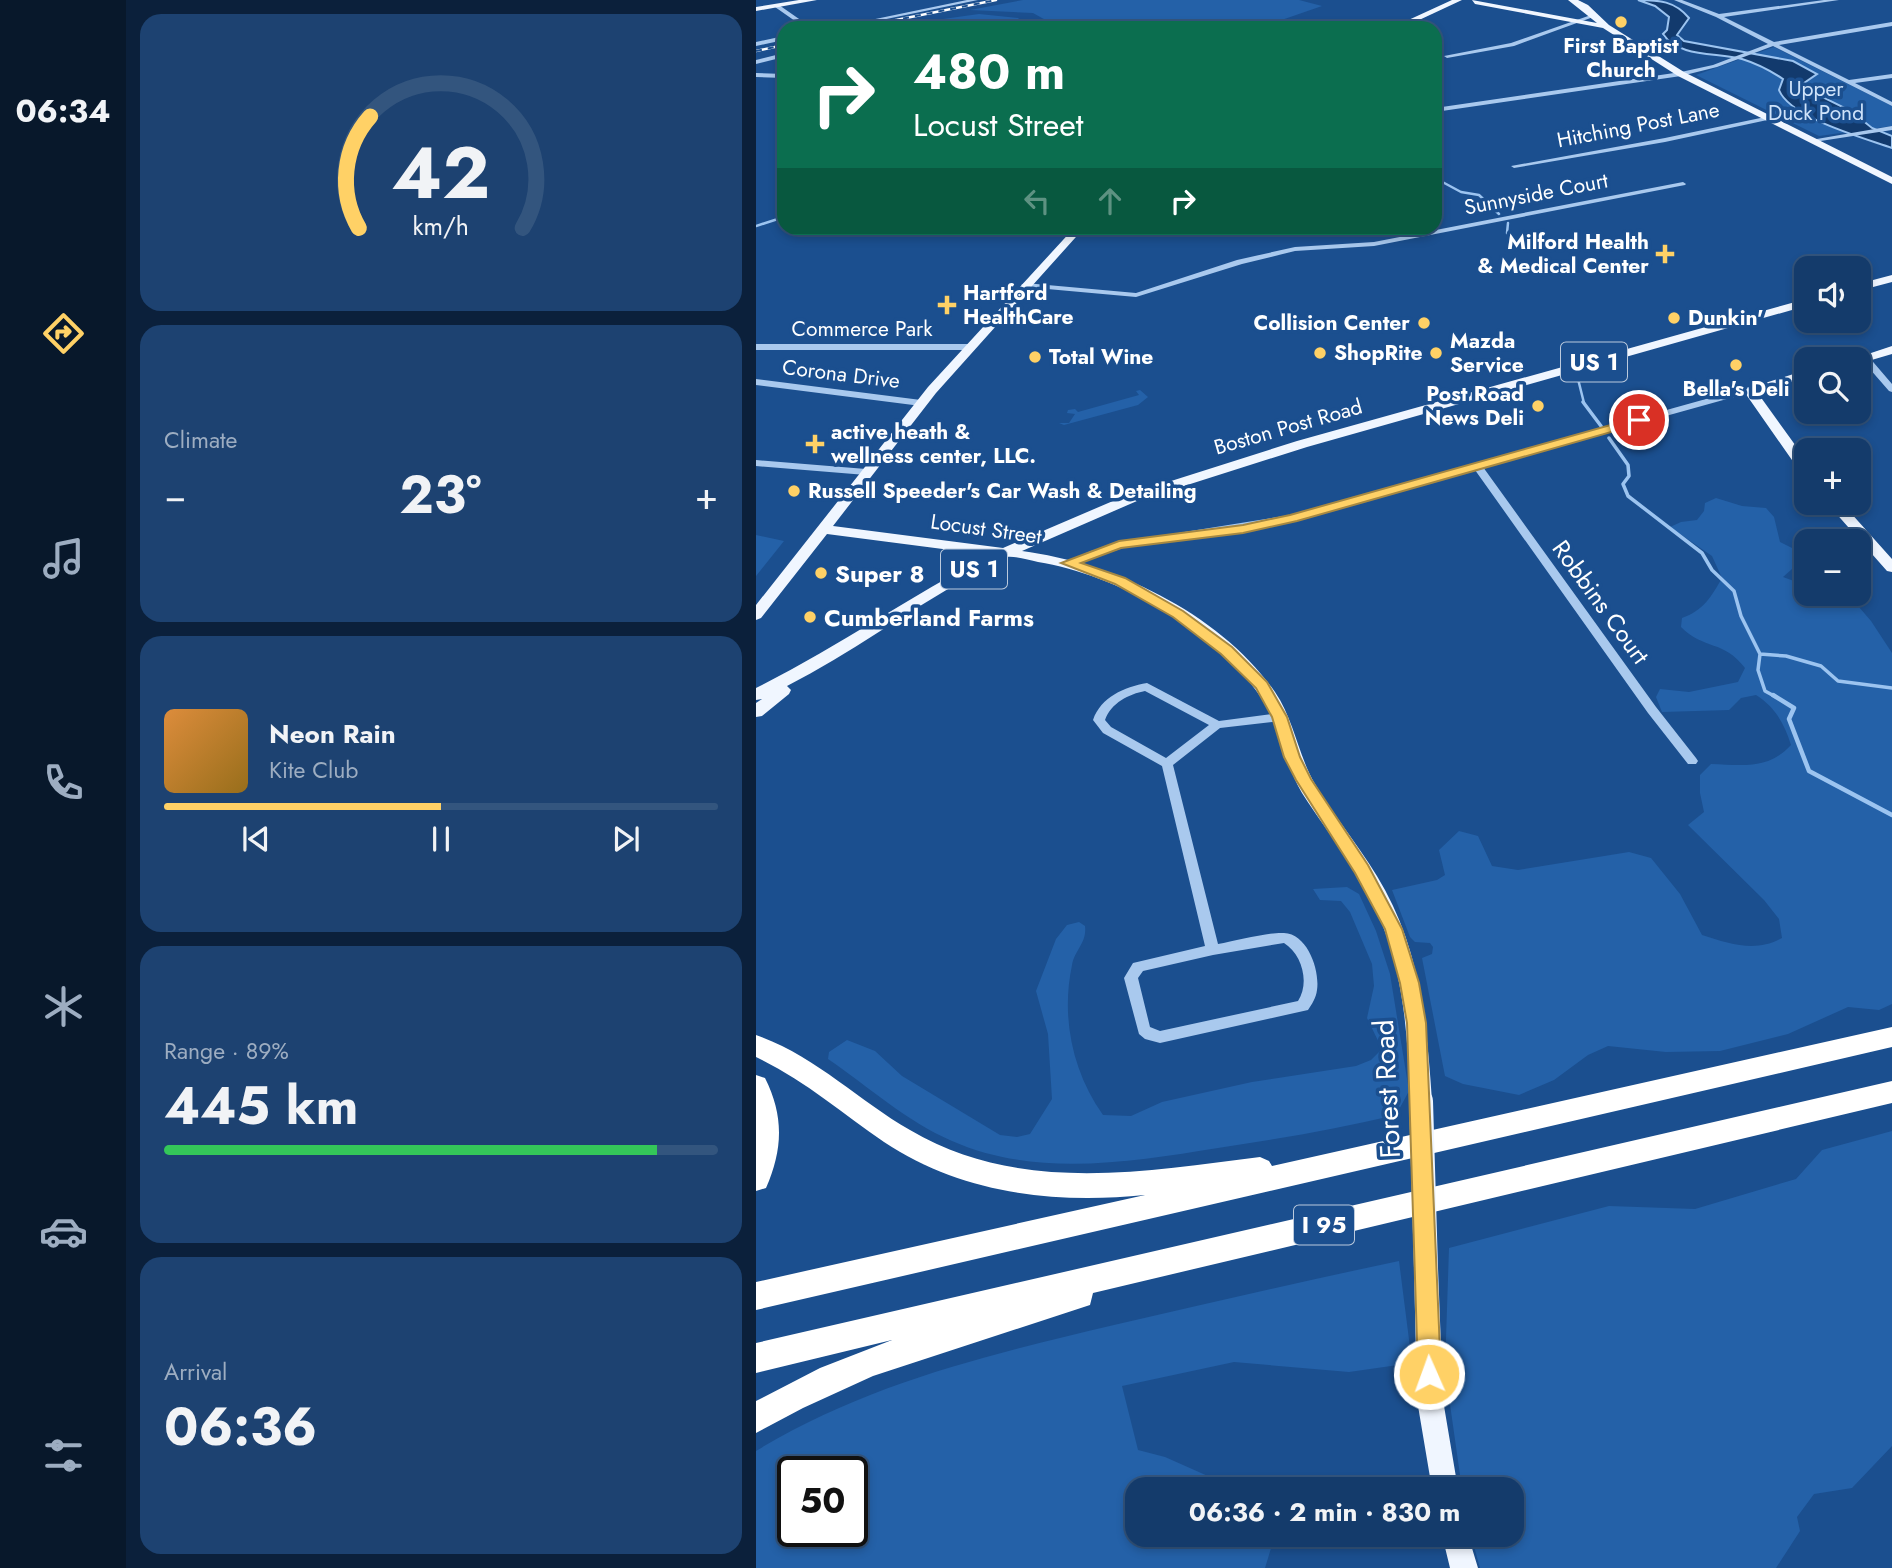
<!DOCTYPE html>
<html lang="en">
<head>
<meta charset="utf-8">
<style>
	:root { --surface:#143b6b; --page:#1d4271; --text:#f1f3f6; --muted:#9dadc1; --line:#33557e; --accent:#ffd166 }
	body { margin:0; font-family:Jost,sans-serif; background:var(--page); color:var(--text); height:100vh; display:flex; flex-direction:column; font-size:26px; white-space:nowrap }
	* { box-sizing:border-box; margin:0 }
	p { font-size:23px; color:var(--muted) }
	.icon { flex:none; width:38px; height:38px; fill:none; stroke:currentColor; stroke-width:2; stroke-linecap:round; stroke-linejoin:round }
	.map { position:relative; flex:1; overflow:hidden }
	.sheet { display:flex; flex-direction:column; gap:14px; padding:14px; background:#0b203b; width:630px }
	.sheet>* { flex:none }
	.banner { position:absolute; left:21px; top:21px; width:665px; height:214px; border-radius:21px; box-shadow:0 4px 10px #0003,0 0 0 2px var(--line); background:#0b6e4f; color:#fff; overflow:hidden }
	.buttons { position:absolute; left:1038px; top:256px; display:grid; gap:14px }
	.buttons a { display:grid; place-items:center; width:77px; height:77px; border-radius:14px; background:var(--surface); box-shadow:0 4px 10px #0003,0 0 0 2px var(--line); font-size:35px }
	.speed { position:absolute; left:21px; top:1456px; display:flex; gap:14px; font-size:35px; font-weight:700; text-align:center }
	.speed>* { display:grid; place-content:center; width:91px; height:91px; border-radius:50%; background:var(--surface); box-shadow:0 4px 10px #0003,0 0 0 2px var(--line); line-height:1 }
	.speed .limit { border:4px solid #111; border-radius:10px; background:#fff; color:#111 }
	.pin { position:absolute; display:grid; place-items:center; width:60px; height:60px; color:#fff; margin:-30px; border:4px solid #fff; border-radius:50%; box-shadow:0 2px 7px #0007 }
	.me { position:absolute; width:77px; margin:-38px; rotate:358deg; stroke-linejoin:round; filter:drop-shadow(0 0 5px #0008) }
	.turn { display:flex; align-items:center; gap:24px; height:147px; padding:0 21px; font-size:32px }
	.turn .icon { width:91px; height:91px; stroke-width:2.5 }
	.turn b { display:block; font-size:49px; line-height:60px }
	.lanes { display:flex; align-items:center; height:66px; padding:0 21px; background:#0003; justify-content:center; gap:35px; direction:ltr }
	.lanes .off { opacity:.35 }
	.big { font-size:52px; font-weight:700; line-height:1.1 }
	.sheet .card { flex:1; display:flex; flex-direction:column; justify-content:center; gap:10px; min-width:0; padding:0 24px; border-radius:21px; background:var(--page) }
	.sheet .dial { align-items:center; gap:0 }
	.dial svg { height:182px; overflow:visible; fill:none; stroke:var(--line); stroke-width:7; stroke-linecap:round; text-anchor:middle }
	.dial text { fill:var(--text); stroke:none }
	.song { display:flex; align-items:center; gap:21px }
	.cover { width:84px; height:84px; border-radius:10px; background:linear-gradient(135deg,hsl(30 70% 55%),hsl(40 70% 35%)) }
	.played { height:7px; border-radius:4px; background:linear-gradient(90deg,var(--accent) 50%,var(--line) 50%) }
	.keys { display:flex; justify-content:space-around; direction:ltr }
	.heat { display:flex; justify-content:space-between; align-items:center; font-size:38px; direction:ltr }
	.charge { height:10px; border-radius:5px; background:linear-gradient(90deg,#34c759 89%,var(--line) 0) }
	.trip { position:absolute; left:369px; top:1477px; width:399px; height:70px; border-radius:21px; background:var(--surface); box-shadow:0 4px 10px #0003,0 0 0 2px var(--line); font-weight:700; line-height:70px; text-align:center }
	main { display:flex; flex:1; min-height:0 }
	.menu { display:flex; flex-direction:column; width:126px; justify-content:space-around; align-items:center; background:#08182b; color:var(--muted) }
	.menu .icon { width:49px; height:49px }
	.menu .current { color:var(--accent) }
	.menu b { font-size:32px; color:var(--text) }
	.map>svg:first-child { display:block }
	.green { fill:#2461a8; fill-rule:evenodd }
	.water { fill:#123a6d; stroke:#9cc4f0; stroke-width:2 }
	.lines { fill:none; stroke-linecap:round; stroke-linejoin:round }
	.stream-far2 { stroke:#9cc4f0; stroke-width:2.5 }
	.stream-far1 { stroke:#9cc4f0; stroke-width:3.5 }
	.stream { stroke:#9cc4f0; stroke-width:4.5 }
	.minor { fill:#a9c9ee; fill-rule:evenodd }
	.major { fill:#f0f6ff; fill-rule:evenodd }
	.highway { fill:#fff; fill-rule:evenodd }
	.rail-casing { stroke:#fff; stroke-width:2.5 }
	.rail { stroke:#1b4f8f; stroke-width:2; stroke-dasharray:6; stroke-linecap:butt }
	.major-bridge { stroke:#f0f6ff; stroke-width:24 }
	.route { fill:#ffd166; stroke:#a68842; stroke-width:2 }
	.poi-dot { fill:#ffd166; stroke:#1b4f8f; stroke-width:2.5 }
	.labels { text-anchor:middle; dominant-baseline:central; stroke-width:7; stroke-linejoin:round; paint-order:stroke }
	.far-poi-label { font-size:21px; font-weight:bold; fill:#fff; stroke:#1b4f8f; text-anchor:start }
	.far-park-label { font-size:21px; fill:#cfe3fa; stroke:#1b4f8f }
	.far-street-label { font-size:21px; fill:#fff; stroke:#1b4f8f }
	.shield { fill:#1b4f8f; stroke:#bbcadd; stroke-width:2 }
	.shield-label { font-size:23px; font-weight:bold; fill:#fff }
	.poi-label { font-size:24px; font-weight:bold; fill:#fff; stroke:#1b4f8f; text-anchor:start }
	.street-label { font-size:24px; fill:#fff; stroke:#1b4f8f }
	.near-street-label { font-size:28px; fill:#fff; stroke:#1b4f8f }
</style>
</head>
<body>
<main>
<nav class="menu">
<b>06:34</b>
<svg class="icon current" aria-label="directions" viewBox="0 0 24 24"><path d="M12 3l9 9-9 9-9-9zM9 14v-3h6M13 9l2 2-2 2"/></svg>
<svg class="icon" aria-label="music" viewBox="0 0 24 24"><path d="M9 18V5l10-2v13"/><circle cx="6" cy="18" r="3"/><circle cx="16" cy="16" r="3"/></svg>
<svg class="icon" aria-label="phone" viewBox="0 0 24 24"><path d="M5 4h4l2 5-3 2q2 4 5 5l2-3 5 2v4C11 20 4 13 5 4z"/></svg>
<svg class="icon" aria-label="climate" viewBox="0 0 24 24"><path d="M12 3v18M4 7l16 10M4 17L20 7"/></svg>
<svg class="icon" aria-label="car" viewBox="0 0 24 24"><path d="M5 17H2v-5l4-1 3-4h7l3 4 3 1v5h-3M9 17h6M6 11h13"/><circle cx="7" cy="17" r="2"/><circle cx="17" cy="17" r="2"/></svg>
<svg class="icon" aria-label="filters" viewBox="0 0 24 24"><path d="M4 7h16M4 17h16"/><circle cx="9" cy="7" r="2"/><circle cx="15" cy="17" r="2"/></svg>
</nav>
<section class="sheet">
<div class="card dial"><svg viewBox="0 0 100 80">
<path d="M14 69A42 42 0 1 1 86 69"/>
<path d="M14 69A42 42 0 0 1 19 20" stroke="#ffd166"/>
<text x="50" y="56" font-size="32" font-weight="700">42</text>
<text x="50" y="72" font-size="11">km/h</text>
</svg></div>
<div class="card"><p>Climate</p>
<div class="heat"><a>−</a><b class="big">23°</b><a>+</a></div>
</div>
<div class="card">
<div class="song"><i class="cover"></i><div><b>Neon Rain</b><p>Kite Club</p></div></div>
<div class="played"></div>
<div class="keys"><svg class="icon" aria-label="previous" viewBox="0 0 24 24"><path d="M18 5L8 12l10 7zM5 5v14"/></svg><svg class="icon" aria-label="pause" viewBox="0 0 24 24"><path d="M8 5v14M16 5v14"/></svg><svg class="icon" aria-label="next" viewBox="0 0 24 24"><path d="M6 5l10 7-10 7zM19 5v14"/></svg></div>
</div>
<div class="card"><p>Range · 89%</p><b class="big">445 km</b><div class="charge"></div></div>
<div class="card"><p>Arrival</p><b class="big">06:36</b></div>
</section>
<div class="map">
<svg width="1136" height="1568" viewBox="0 0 1136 1568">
	<rect width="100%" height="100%" fill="#1b4f8f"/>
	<path class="green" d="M267,0H543L566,6L502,28H304L277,13L214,10Z
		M223,14L262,18L272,28H163L187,19Z
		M1018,47L1136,106V126L1063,136L940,75Z
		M384,390L392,397L382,405L308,425L303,423H313L319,414L311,413L312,410L319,409L322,412L383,395L380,391Z
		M960,498L986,506L1010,508L1018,517L1024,542L1050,555V564L1036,569L1027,577L1046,584L1050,582V593H1091L1115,621L1136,653V1004L1123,1010L1092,1007L1032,1034L964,1051L910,1052L852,1046L832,1055L798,1080L763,1095L707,1084L689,1076L666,958L676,954L677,947L674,943L659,942L654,937L636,890L681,880L689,875L683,850L703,831L722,836L736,866L762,870L873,852L895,858L924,894L946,935C974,944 1000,953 1026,938L1023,919L1008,900L932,825L948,812L944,793V775L955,764C986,765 1012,770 1035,745C1028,723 1019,707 1000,695L985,698L973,710L906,712L900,697L904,689L933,692L982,682L989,668C968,640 948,650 925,627L926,618C947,611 956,596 966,578L956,556L914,527L925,522L941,520L948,511L949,503Z
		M0,535L28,541L0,576Z
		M591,887L603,894L620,931L634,974L653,1091L640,1115C581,1129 522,1139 462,1148C375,1162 280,1178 196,1141C150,1121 113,1087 72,1059L73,1052L91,1040L119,1051L146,1076L244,1135L261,1137L274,1134L296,1099L292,1034L280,991L300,939L311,925L323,922L329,926C331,943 319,949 316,965C305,1017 316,1071 347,1115L375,1116L406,1102L496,1082L600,1066L615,1060L626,1049L611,1018L618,986L616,964L594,912L585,901L564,900L557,889Z
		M1136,1131V1446L1096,1488L1058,1494L1041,1517L1044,1531L1020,1568H724L715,1535H756V1489H706L689,1369L693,1248L853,1206L939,1209L1040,1179L1066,1150Z
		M643,1261L656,1363L593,1372L478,1362L366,1386L382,1450L409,1457L472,1485L524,1489H382V1535H519L509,1568H0V1451C109,1384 235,1354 358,1325C453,1303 548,1281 643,1261ZM37,1472H96V1531H37Z"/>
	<path class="water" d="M882,0C903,0 919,1 933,18L921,35L928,41L1037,61L1061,74L1048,83V88L1095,111L1116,128L1136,136V148C1108,138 1034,118 1023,90L1027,79C1015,71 999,63 986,59C961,52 923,58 907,34L911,30L913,17L899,6Z"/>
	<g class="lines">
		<path class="stream-far2" d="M679,178L705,192L723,195L743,214
			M752,223L751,233L761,244
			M0,226L28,217
			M821,375L828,403"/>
		<path class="stream-far1" d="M827,402L845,426
			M853,438L872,465L873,476L867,484L872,496L946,553L956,570L978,591L985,616L1004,654L1030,656L1065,666L1082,681L1136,688
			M1004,654L1002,670L1009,691L1020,697"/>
		<path class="stream" d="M1017,695L1038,708L1033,719L1053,771L1136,815"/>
		<path class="minor" d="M211,0H222L87,28H76Z
			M918,0H926L963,14L1068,0H1083L968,17L1018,42L1136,22V26L1023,45L1093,80L1136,74V78L1099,83L1136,102V106L1017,46L961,67L925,76L679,112V108L925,72L957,65L1012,44L960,17Z
			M21,4L23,5L56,28H49L19,7Z
			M835,15L840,16L758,46L691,58L688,56L755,43Z
			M28,36V40L0,46V42Z
			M28,53V57L0,64V60Z
			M0,73L28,74V78L0,77Z
			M1014,116L1016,119L909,142L758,168L755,166L909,138Z
			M1136,126V130L1058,142L1055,140Z
			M927,182L930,184L929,185L618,246L539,251L486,264L380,297L269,287L265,285L269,283L380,293L481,260L539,247L618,242Z
			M0,344H213L217,347L213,350H0Z
			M1106,356H1112L1136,384V392L1133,391L1106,360Z
			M0,379L165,400L169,403L165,406L0,385Z
			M993,387L996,388V392L727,467L900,707L940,758L942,761L940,764H932L892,713L719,470L536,521L367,548L312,566L307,563L335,551L366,542L534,515Z
			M0,460L110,469L115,472L110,475L0,466Z
			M391,683L463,721L524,713L530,717L524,721L464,728L417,765L462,944C480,941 512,932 528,933C552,934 564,971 561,990C560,998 556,1004 552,1010L404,1043L389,1039L383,1034L368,978L377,963L449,946L406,766L347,733L337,720C345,697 368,687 391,683ZM389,691L453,725L410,758L355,727L349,720C355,703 373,694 389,691ZM528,943C546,954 554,983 542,1001L404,1031L394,1027L382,978L387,971L457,955Z"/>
		<path class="major" d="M43,0H61L0,11V7Z
			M696,0H706L646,28H635Z
			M716,0L841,23L812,0H822L832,5L853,25L928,72L1136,177V184L922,76L847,28L719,4Z
			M318,228H328L180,393L77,526L247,548L371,495L541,441L1050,299V306L551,447L381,501L266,551C358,563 465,614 519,692C538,720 542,755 559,784C581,821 609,853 629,890C665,956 671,1028 676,1101L673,1107L665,1110L657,1107L654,1101C652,1043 649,984 628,929C609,878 575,838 546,793C528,763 524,725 504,696C460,630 359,574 282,562C273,560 259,556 251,557C239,560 224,572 213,577C151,611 94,654 31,686L35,690L33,694L6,716L0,717V703L6,699L0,700V688C80,648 153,597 233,555L71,534L5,618L0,620V605L172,387Z
			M1136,275V282L1102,291V284Z
			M1136,346V354L1102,364V359H1097Z
			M1050,370V378L1001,392L1050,460V474L1045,473L987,390Z
			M1070,502H1085L1136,559V572L1131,571Z
			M670,1257L678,1260L682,1268L687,1400L702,1489H676L661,1400L658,1268L662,1260Z
			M686,1535H712L722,1568H694Z"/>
		<path class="highway" d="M1136,1027V1047L0,1310V1282L389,1195C298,1204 206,1194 128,1142C86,1113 47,1079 0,1057V1035C58,1055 102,1100 154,1130C262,1194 386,1172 504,1157L513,1161L516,1166Z
			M0,1075L9,1078C28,1116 27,1149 10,1188L0,1191Z
			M1136,1081V1103L337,1293L334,1305L117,1376L47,1408L0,1433V1401L64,1368L136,1340L0,1373V1343Z"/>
		<g class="rail-casing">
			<path id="rail" d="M100,28L240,0
				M0,51L28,45"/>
		</g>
		<use href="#rail" class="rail"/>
		<path class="major-bridge" d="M665,1101L670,1268"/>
	</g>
	<path class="route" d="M883,417L889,420L887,423L541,521L487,533L365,548L325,563L369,578L427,611L476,647L511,682L531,717L544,757L555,779L612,865L646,929L663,983L670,1023L685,1374L681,1382L673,1385L665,1382L662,1374L651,1023L644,983L629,929L599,873L540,780L528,757L516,717L500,688L465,654L417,617L359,584L305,563L363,541L487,525L534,515Z"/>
	<g class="poi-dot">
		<circle cx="865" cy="22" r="7"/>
		<path d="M905.5 243.5h7v7h7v7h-7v7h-7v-7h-7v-7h7z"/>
		<path d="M187.5 294.5h7v7h7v7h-7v7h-7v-7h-7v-7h7z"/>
		<circle cx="918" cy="318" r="7"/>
		<circle cx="668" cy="323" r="7"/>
		<circle cx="564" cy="353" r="7"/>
		<circle cx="680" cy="353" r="7"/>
		<circle cx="279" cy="357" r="7"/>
		<circle cx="980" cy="365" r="7"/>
		<circle cx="782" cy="406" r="7"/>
		<path d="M55.5 433.5h7v7h7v7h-7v7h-7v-7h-7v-7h7z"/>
		<circle cx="38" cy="491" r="7"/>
		<circle cx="65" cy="573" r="7"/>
		<circle cx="54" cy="617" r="7"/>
	</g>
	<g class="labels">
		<g class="far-poi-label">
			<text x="865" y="46" text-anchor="middle">First Baptist<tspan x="865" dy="24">Church</tspan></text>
			<text x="893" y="242" text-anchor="end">Milford Health<tspan x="893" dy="24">&amp; Medical Center</tspan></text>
			<text x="207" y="293">Hartford<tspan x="207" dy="24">HealthCare</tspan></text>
			<text x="932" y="318">Dunkin'</text>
			<text x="654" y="323" text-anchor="end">Collision Center</text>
			<text x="694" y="341">Mazda<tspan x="694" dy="24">Service</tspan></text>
			<text x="578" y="353">ShopRite</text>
			<text x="293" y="357">Total Wine</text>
			<text x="980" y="389" text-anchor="middle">Bella's Deli</text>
			<text x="768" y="394" text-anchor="end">Post Road<tspan x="768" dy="24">News Deli</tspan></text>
			<text x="75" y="432">active heath &amp;<tspan x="75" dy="24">wellness center, LLC.</tspan></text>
			<text x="52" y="491">Russell Speeder's Car Wash &amp; Detailing</text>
		</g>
		<g class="far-park-label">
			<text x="1060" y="89">Upper<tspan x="1060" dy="24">Duck Pond</tspan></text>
		</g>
		<g class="far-street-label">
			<text transform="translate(882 125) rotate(-11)">Hitching Post Lane</text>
			<text transform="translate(780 194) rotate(-11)">Sunnyside Court</text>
			<text x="106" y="329">Commerce Park</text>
			<text transform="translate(85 374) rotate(7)">Corona Drive</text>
			<text transform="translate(532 427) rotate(-16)">Boston Post Road</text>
			<text transform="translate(230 529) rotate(8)">Locust Street</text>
		</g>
		<g class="shield">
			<rect x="805" y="342.5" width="66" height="39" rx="5"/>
			<rect x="185" y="549.5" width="66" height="39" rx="5"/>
			<rect x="538" y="1205.5" width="60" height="39" rx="5"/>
		</g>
		<g class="shield-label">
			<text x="838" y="362">US 1</text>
			<text x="218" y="569">US 1</text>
			<text x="568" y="1225">I 95</text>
		</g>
		<g class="poi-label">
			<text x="79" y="573">Super 8</text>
			<text x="68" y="617">Cumberland Farms</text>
		</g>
		<g class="street-label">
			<text transform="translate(845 602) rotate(54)">Robbins Court</text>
		</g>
		<g class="near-street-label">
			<text transform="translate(631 1089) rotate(-93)">Forest Road</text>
		</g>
	</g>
</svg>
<div class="buttons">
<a><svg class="icon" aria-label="sound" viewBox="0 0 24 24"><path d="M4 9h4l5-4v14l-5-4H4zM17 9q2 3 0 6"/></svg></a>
<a><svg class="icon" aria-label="search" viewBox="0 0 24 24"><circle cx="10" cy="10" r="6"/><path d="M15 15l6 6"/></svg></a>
<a>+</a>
<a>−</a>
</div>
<div class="speed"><div class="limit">50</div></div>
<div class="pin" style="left:883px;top:420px;background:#d93025"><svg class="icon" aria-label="arrive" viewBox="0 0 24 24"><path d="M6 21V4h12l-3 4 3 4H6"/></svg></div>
<svg class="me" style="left:673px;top:1374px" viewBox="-20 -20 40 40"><circle r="17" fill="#ffd166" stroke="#fff" stroke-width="3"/><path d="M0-11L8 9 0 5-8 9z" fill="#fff"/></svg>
<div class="trip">06:36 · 2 min · 830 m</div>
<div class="banner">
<div class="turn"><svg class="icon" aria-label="right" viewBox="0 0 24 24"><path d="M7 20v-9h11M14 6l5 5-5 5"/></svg><div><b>480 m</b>Locust Street</div></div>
<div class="lanes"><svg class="icon off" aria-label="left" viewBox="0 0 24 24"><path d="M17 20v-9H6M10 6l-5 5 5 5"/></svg><svg class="icon off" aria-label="ahead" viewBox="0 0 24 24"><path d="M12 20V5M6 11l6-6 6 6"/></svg><svg class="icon" aria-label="right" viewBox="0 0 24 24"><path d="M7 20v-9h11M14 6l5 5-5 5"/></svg></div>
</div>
</div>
</main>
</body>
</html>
